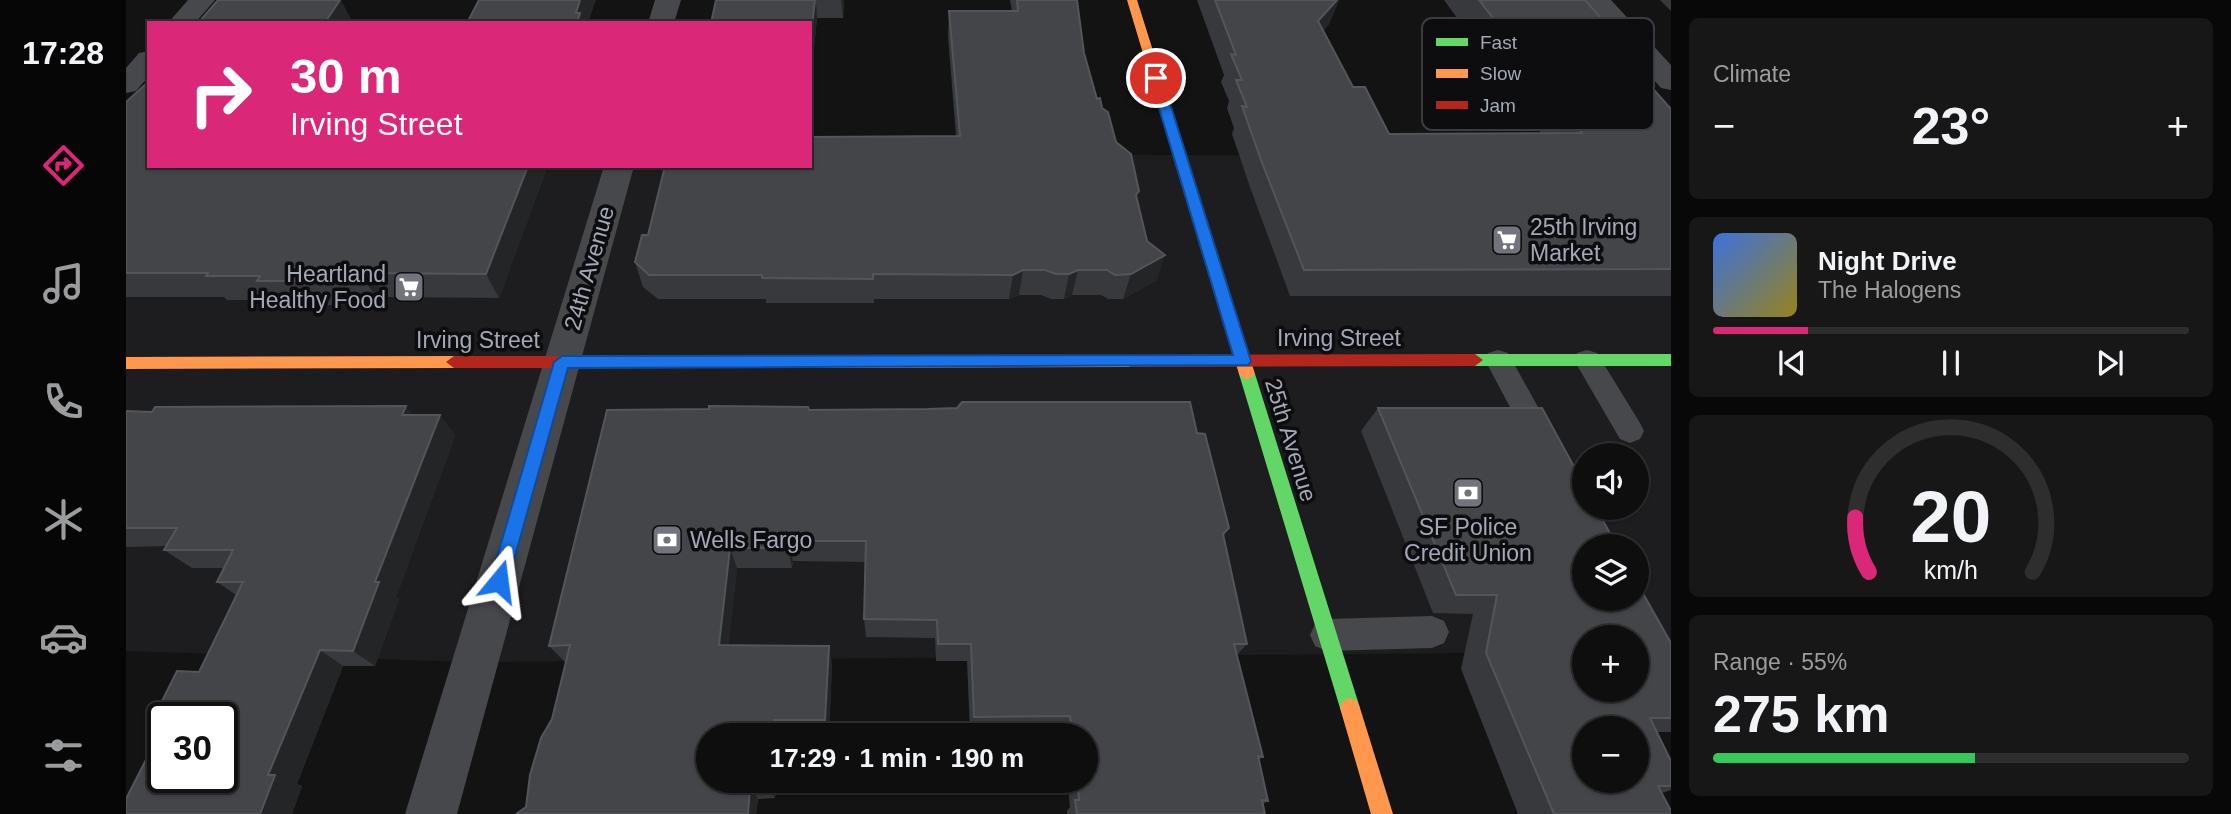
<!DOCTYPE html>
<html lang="en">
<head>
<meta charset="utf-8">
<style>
	:root { --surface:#0e0e0e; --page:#171717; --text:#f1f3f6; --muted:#9b9c9e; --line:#2e2e2e; --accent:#db2777 }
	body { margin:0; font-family:Helvetica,sans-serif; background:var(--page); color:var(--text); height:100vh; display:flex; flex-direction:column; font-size:26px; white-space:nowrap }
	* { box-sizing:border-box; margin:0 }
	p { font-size:23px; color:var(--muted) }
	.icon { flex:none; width:38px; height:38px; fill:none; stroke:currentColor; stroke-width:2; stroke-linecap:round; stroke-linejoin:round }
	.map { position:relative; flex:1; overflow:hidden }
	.details { display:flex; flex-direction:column; gap:18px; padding:18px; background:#080808; width:560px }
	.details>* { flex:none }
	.banner { position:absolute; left:21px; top:21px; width:665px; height:147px; border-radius:0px; box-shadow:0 2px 5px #0004,0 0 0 2px var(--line); background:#db2777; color:#fff; overflow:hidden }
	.controls { position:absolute; left:1446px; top:443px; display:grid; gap:14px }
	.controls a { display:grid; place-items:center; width:77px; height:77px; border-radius:50%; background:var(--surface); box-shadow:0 2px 5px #0004,0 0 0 2px var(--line); font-size:35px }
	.speed { position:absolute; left:21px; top:702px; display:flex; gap:14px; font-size:35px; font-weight:700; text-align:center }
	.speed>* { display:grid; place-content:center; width:91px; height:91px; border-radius:50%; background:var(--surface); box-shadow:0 2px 5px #0004,0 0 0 2px var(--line); line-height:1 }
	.speed .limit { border:4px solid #111; border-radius:10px; background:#fff; color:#111 }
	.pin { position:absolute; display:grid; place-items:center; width:60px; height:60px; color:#fff; margin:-30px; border:4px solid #fff; border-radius:50%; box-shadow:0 2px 7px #0007 }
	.me { position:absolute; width:77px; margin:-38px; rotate:16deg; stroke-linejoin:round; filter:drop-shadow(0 0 5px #0008) }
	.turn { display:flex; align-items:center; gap:24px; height:147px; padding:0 28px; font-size:32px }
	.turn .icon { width:91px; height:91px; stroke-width:2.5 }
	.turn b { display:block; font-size:49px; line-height:60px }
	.big { font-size:52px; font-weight:600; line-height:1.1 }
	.details .card { flex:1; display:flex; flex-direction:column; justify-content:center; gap:10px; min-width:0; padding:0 24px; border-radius:10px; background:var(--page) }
	.details .dial { align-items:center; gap:0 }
	.dial svg { height:182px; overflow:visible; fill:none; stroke:var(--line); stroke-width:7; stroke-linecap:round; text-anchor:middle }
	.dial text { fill:var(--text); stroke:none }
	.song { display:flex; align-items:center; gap:21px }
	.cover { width:84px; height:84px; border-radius:10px; background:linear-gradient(135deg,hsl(220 70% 55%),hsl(50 70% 35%)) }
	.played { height:7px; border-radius:4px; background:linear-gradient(90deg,var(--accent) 20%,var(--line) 20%) }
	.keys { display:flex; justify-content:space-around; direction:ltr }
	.heat { display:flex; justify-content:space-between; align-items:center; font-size:38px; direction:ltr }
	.charge { height:10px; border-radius:5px; background:linear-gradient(90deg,#34c759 55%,var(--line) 0) }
	.trip { position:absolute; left:570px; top:723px; width:402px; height:70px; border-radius:35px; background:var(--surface); box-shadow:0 2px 5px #0004,0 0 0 2px var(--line); font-weight:600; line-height:70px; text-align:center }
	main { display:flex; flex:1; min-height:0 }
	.tab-bar { display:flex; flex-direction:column; width:126px; justify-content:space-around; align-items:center; background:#060606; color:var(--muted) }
	.tab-bar .icon { width:49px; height:49px }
	.tab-bar .selected { color:var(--accent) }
	.tab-bar b { font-size:32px; color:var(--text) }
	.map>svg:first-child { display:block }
	.built { fill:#1d1d20; fill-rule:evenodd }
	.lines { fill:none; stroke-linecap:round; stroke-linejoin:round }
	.lane { fill:#47484c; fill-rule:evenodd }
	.street { fill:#47484c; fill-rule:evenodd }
	.fast { fill:#63d668; fill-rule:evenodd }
	.slow { fill:#ff974d; fill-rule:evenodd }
	.jam { fill:#b3261e; fill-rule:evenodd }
	.wall { fill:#38393c }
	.shaded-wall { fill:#242526 }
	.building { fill:#444549; stroke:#52555a; stroke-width:2; fill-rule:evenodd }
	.route { fill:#1a73e8; stroke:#114b97; stroke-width:2 }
	.labels { text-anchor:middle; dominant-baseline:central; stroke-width:7; stroke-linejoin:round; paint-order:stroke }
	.poi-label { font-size:23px; fill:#a3a8b6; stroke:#0d0d0f; text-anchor:start }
	.street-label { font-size:23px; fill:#a3a8b6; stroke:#0d0d0f }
	.key { fill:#0d0d0f; stroke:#3a3c41; stroke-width:2 }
	.key-label { font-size:19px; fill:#a3a8b6 }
</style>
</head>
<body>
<main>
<nav class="tab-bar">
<b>17:28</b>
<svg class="icon selected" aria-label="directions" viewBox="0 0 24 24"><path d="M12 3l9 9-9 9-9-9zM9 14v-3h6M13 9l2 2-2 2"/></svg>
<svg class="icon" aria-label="music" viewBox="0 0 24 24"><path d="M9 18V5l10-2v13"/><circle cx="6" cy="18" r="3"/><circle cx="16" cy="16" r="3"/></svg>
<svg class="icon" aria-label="phone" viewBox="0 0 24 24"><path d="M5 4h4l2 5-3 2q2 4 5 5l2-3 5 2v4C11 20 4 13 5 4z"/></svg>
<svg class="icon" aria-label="climate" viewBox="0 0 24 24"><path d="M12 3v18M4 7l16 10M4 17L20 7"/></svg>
<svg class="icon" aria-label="car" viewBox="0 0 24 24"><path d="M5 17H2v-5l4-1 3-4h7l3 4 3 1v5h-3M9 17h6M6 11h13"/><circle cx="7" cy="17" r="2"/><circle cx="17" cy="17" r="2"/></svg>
<svg class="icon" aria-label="filters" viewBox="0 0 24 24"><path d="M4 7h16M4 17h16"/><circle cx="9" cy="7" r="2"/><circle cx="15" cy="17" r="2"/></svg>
</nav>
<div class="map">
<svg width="1545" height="814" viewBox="0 0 1545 814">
	<rect width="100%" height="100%" fill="#131313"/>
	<path class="built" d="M0,146L23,166H684V152L1545,159V651L1510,637H1458V652L343,662L0,651ZM1458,455H1510V508H1458ZM1458,546H1510V598H1458Z"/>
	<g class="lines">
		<path class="lane" d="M1372,350L1382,353L1422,425L1426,433L1422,441L1412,445L1402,441L1359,360L1362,353Z
			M1461,350L1471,353L1514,423L1518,431L1514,439L1504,443L1494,439L1448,360L1451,353Z
			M1306,616L1318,621L1323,632L1318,643L1306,648L1201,651L1189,646L1184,635L1189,624L1201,619Z"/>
		<path class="street" d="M62,0H89L69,23H42Z
			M529,0H555L548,23H522Z
			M1458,0H1485L1545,65V90L1535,88Z
			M23,51V76L10,91L0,93V68L13,53Z
			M478,166H508L331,814H279Z"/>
		<path class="fast" d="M1349,354H1545V366H1349L1341,360Z
			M1121,368L1129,374L1234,708L1231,715L1224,718L1217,715L1214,708L1113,374Z"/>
		<path class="slow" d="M1001,0H1011L1129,374L1121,380L1113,374Z
			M1004,355L1012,361L1004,367L674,368L666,362L674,356Z
			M328,356L336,362L328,368L0,369V357Z
			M1224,698L1231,701L1234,708L1267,814H1245L1214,708L1217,701Z"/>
		<path class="jam" d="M1349,354L1357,360L1349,366L1004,367L996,361L1004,355Z
			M328,356H674L682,362L674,368H328L320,362Z"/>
	</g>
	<path class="wall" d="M590,0H718L717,18H691L687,59H684V23Z
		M884,0H951L958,53L971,99L990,142L1011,199L1031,280L997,299H982L975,295H946L938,299H925L915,295H893L883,299H748V303H640V299H532L517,287L509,262L522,235L830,136L822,36L823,11H886Z
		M1071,0H1213L1203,24L1197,31L1227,87L1263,134L1415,133L1318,0H1459L1483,27L1479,34L1545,109V296H1164L1124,187L1106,134L1108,128L1101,108L1103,101L1095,82L1098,75Z
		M1534,0H1545V11Z
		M0,102L23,166L421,168L373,298L260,297L256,305H151L147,300H101L98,297H0Z
		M1252,408L1545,643V732H1531L1545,761V790L1536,793L1545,814H1392L1335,669L1347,614L1307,613L1235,431Z
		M683,410L1071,433L1103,528L1097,537L1121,644L1111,655L1137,757L1133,760L1142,801L1137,804L1139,814H941V811L944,807L941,780H961V735H937L936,731L844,732L841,661H810L809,638L740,637L738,619L739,562L667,561L666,568H611L602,645L706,663L703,735L654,734L649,798L632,799L630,814H390L400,807L426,719L440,663L423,646Z
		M0,411L314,415L329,436L270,597L273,599L249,666H217L171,784L176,786L166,814L42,715L31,711L73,672L110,595L91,582L97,568H66L38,550L40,546L0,547Z"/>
	<path class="shaded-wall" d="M215,0L227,23H201L200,21Z
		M454,0H470L462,23H451L450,13Z
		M689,0H690L691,18L687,59L685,34Z
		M715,0H718L717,18Z
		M1211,0H1213L1203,24L1180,49L1192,21Z
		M402,166H420L421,168L373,298L360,274Z
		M1039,255L1031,280L997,299L1005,274Z
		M897,270L893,295L883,299L887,275Z
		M952,270L946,295L938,299L943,274Z
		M243,273L260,297L256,305L239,281Z
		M280,406L296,427L276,415Z
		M314,415L329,436L270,597L273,599L249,666L227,651L249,582Z
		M662,541L667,561L666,568L662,548Z
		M604,548L611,568L601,662L593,645Z
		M703,646L706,663L703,735L699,720Z
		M194,650L217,666L171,784L176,786L166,814H134L142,775Z
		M648,720L654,735H647Z
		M643,780H650L649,798L643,786Z
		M624,787L632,799L630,814H622Z"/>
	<path class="building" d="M92,0H214L200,21H215L214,23H72Z
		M353,0H454L450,13H454L451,23H341Z
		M590,0H689L685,34L684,23H585Z
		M891,0H951L958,53L971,99L974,98L976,108L982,112L990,142L1005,154L1013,191L1010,195L1021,241L1039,255L1005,274L989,275L981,270H952L943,274H930L919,270H897L887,275L747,274V279L636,278V275H523L509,262L516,235H522L539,166H684V137L834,136L823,11H892Z
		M1089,0H1211L1192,21L1227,87H1239L1263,134L1456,133L1353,0H1459L1483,27L1473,28L1545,109V269L1178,270L1135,160L1116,106L1121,107L1110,80H1116L1105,54L1110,55Z
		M23,81V166H402L360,274L243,273L239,281H131L134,276H80L82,273H0V102Z
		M836,402H1064L1071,433L1079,434L1103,528L1097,534L1121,644H1108L1137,757L1132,756L1142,801L1136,800L1139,814H951L949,800H953L951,780H961V735H946L944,716L848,717L845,644H812L811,620L738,619L740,541H662V548H604L593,645L703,646L699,720H648L647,735H583V780H643V786L624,787L622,814H390L400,807L404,775L415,738L426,719L444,645L423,646L481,410L583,409V406L682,407L683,410L802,409L831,408Z
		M280,406L276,415H314L249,582H253L227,651L194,650L142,775H149L134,814H0V799L37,726V777H96V718H41L44,711H31L51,671L73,672L117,582H91L107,550H38L51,528H0V411L26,412L29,407Z
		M1252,408H1416L1458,485V508H1470L1491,546H1458V598H1510V581L1545,643V718H1524L1545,761V786H1532L1545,811V814H1428L1360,653L1371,595H1330ZM1458,637H1510V690H1458ZM1458,728H1510V780H1458Z"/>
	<path class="route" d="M1030,74L1036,78L1125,361L1122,365L442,368L382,581L379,587L373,589L366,587L364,581L428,362L436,356L1107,355L1024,78Z"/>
	<defs>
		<g id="supermarket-square" transform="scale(1.575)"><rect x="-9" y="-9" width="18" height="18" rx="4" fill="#71747d" stroke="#0d0d0f"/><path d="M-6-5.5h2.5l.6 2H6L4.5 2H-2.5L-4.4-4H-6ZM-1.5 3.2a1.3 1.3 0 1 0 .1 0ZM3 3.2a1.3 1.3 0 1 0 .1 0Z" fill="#fff"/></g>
		<g id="bank-square" transform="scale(1.575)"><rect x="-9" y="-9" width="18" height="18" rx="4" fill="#71747d" stroke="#0d0d0f"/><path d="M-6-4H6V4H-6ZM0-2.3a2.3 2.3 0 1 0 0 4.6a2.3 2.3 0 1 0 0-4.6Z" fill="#fff"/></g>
	</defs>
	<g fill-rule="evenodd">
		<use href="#supermarket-square" x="1381" y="240"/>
		<use href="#supermarket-square" x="283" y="287"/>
		<use href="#bank-square" x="1342" y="493"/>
		<use href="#bank-square" x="541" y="540"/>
	</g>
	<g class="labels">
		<g class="poi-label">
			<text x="1404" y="227">25th Irving<tspan x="1404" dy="26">Market</tspan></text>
			<text x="260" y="274" text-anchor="end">Heartland<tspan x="260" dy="26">Healthy Food</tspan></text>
			<text x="1342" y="527" text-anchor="middle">SF Police<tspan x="1342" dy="26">Credit Union</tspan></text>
			<text x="564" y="540">Wells Fargo</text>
		</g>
		<g class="street-label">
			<text transform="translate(463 268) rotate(-74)">24th Avenue</text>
			<text x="1213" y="338">Irving Street</text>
			<text x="352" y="340">Irving Street</text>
			<text transform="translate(1165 440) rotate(73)">25th Avenue</text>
		</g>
	</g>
	<rect x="1296" y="18" width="232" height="112" rx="10" class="key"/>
	<rect x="1310" y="38" width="32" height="8" fill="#63d668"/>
	<rect x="1310" y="69" width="32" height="9" fill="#ff974d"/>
	<rect x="1310" y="101" width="32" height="8" fill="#b3261e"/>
	<g class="key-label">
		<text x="1354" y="49">Fast</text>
		<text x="1354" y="80">Slow</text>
		<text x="1354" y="112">Jam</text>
	</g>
</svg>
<div class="controls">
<a><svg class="icon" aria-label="sound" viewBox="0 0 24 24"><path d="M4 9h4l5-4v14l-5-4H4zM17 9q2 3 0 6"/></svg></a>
<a><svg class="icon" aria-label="layers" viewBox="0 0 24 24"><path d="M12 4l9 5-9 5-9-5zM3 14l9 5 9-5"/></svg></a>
<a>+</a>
<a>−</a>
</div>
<div class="speed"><div class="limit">30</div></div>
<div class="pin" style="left:1030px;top:78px;background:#d93025"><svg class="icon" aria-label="arrive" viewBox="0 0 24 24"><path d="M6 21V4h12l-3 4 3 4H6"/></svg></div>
<svg class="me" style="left:373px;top:581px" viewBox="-20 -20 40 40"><path d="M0-17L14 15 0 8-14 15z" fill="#1a73e8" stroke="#fff" stroke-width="4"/></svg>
<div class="trip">17:29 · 1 min · 190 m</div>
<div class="banner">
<div class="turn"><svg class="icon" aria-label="right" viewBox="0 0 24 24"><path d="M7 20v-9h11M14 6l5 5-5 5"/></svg><div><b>30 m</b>Irving Street</div></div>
</div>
</div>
<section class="details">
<div class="card"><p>Climate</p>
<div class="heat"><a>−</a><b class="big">23°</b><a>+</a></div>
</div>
<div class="card">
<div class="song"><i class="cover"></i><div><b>Night Drive</b><p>The Halogens</p></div></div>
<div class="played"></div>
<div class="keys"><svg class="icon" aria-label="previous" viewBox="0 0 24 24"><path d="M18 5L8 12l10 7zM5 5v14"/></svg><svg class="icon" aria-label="pause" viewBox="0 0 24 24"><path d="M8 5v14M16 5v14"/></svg><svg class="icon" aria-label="next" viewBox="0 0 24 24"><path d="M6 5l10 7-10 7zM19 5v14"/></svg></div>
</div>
<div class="card dial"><svg viewBox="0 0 100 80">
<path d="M14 69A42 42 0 1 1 86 69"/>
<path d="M14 69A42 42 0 0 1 8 45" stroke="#db2777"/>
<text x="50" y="56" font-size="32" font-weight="700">20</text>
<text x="50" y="72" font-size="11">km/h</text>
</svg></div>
<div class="card"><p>Range · 55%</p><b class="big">275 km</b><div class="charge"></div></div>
</section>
</main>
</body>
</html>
